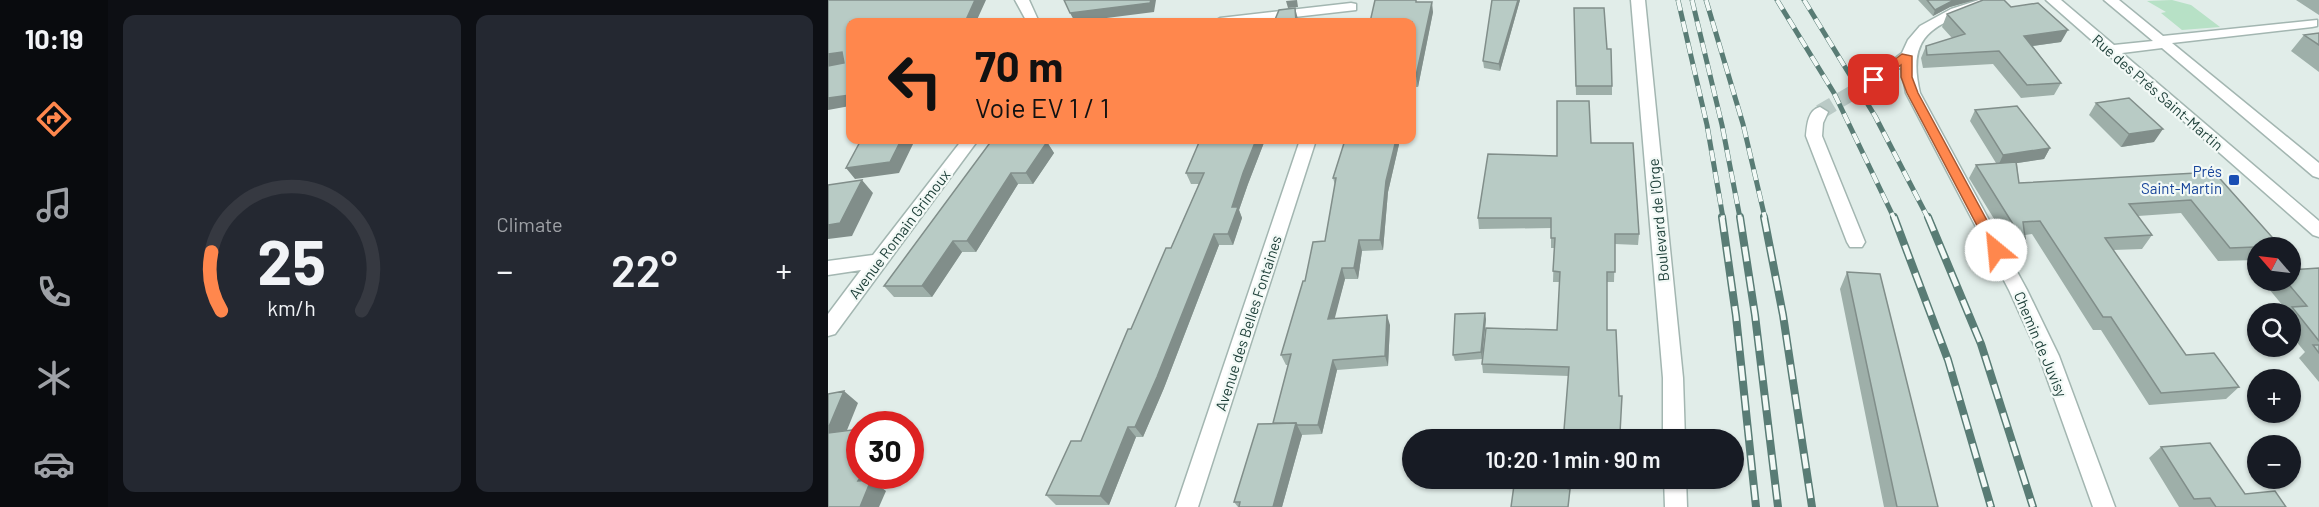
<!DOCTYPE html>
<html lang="en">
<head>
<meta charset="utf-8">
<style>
	:root { --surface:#171b24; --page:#242831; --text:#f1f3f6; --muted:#9ea1a6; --line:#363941; --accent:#ff874d }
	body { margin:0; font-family:Barlow,sans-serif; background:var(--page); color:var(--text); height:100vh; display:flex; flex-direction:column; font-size:22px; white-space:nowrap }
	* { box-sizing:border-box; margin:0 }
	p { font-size:20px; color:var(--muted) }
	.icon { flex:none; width:33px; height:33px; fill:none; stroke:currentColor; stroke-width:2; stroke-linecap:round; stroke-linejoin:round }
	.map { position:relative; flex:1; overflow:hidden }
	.sheet { display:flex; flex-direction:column; gap:15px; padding:15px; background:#0d0f14; width:720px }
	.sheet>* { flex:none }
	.hud { position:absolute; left:18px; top:18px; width:570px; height:126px; border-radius:12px; box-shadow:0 2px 4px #0004; background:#ff874d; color:#111; overflow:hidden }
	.needle { width:39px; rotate:298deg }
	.fabs { position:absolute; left:1419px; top:237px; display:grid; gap:12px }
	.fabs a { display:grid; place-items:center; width:54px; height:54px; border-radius:50%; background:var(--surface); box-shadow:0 2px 4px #0004; font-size:30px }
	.speed { position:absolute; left:18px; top:411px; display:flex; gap:12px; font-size:30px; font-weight:700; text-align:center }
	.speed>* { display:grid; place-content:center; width:78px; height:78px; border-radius:50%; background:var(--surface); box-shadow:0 2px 4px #0004; line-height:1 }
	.speed .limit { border:9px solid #d22; background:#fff; color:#111 }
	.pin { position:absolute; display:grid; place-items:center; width:51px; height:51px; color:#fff; margin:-26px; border-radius:12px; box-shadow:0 3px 9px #0006 }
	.me { position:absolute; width:66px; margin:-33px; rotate:332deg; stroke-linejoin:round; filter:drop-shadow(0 0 4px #0008) }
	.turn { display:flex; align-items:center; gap:21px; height:126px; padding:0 30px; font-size:27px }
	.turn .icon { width:78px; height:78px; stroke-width:2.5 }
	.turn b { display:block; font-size:42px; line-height:51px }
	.big { font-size:45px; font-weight:600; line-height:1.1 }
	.sheet .tile { flex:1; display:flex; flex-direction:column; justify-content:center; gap:9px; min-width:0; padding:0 21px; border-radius:12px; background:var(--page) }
	.sheet .dial { align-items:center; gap:0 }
	.dial svg { height:156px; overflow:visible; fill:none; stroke:var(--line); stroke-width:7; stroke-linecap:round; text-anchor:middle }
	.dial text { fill:var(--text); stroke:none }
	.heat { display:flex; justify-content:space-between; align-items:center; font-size:33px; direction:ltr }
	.sheet .tiles { flex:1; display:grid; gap:15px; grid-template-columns:repeat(2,1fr) }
	.trip { position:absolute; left:574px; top:429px; width:342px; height:60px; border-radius:30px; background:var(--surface); box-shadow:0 2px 4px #0004; font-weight:600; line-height:60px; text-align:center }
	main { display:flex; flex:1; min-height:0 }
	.tab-bar { display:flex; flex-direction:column; width:108px; justify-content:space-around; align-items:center; background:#090b0e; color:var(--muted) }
	.tab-bar .icon { width:42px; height:42px }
	.tab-bar .selected { color:var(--accent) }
	.tab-bar b { font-size:27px; color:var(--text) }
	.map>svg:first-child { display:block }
	.green { fill:#b7e1c6 }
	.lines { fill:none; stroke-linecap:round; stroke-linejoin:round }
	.minor-tunnel { stroke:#bacac6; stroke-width:15; stroke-dasharray:15 8; stroke-linecap:butt }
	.minor-casing { stroke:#a3b6b1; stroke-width:3 }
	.minor { fill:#fff; fill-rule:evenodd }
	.rail-far1-casing { stroke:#597c75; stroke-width:5 }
	.rail-casing { stroke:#597c75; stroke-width:8 }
	.rail-far1 { stroke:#f2f9f6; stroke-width:4; stroke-dasharray:11; stroke-linecap:butt }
	.rail { stroke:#f2f9f6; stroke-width:5; stroke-dasharray:15; stroke-linecap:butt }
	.wall { fill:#9eafa9 }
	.shaded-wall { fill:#818e8a }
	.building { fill:#b8cbc5; stroke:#818e8a; stroke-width:1.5 }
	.route { fill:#ff874d; stroke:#a65832; stroke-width:1.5 }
	.transit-dot { fill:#1a4fb4; stroke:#f2f9f6; stroke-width:2 }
	.labels { text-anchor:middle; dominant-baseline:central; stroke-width:4.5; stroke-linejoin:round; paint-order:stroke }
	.street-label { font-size:15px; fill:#1f403a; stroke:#f2f9f6 }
	.transit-label { font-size:15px; fill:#164399; stroke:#f2f9f6; text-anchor:end }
</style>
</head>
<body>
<main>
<nav class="tab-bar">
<b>10:19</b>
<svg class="icon selected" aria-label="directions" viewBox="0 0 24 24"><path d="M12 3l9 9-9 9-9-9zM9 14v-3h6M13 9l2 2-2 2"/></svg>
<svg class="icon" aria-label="music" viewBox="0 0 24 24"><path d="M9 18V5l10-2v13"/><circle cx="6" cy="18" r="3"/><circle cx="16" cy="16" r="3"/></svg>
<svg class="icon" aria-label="phone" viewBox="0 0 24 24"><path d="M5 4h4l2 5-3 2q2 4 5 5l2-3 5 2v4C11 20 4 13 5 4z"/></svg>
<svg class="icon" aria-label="climate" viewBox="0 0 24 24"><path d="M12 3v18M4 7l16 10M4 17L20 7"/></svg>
<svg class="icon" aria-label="car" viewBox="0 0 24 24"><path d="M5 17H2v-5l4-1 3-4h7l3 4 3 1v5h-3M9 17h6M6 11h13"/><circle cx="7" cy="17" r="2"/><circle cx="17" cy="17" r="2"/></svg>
</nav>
<section class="sheet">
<div class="tiles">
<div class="tile dial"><svg viewBox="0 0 100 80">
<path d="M14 69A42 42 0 1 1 86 69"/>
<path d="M14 69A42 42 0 0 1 9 39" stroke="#ff874d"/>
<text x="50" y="56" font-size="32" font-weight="700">25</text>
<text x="50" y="72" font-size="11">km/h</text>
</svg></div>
<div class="tile"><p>Climate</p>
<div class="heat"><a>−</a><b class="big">22°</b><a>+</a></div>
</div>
</div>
</section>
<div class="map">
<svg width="1491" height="507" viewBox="0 0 1491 507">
	<rect width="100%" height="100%" fill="#e1ede9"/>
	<path class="green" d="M1344,0L1363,5L1392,27L1354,30L1333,13L1338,12L1319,1Z"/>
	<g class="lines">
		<path class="minor-tunnel" d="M992,112L1046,80"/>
		<g class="minor-casing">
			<path id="minor" d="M187,0H201L211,22H199Z
				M803,0H817L855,378L857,440H835V378Z
				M1151,0H1171C1164,6 1153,8 1145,11C1098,27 1080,42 1092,93L1199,290L1231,356L1287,507H1265L1211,356L1181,290L1078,93L1073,67L1046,84L1039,80L1074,53L1080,40L1092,26L1123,9Z
				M1218,0H1233L1286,45L1325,41L1276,0H1291L1335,36L1489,20V26L1484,27L1344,43L1491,163V178L1485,176L1334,48L1294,53L1491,221V237L1485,235Z
				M523,3L528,4V10L423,22H385L392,18Z
				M992,107L1000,112L995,123L994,136L1037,242L1034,247H1022L1019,242L978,136C979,125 980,110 992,107Z
				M134,140H150L7,334L0,336V314L33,270L0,275V261L45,255Z
				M472,140H488L370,507H348Z
				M836,478H858L859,507H837Z"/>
		</g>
		<use href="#minor" class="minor"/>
		<g class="rail-far1-casing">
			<path id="rail-far1" d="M850,0L879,125L895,218
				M864,0L894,125L912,218
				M878,0L915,124L937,218
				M949,0L1006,93L1066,218
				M976,0L1047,116L1100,218"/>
		</g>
		<g class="rail-casing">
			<path id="rail" d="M894,217L908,316L928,507
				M912,217L927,315L950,507
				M936,217L955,315L984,507
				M1066,217L1120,360L1163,507
				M1100,217L1153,344L1205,507"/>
		</g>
		<use href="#rail-far1" class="rail-far1"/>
		<use href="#rail" class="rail"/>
	</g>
	<path class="wall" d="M664,0H692L672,71L656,68L655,61Z
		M1090,0H1147L1122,7L1105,16Z
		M1468,0H1491V15Z
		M591,2L605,12L590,87H585L584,92V22Z
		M1183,7L1233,42L1205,46L1233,83L1226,95L1193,98L1165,64L1095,68L1093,58L1098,46L1124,38L1114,27L1119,14Z
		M746,8L784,86V95H748Z
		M1491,33V72L1463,51L1476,35Z
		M1268,103L1326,142L1293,147L1261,115Z
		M1147,110L1222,148L1216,159L1189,163L1191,183L1386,172L1452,246L1450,248H1430V260L1390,261L1353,213L1310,216L1324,235L1314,249L1285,250L1358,355L1411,387L1398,399L1321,405L1273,330H1265L1204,234L1197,235L1198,245L1190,258L1141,178L1148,165L1168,163L1142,121Z
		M164,140H216L215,142H219L226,153L205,184H190L148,252H134L104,297H66L56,286Z
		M372,140H437L420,184L411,210L414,218L405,245H391L336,388L315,437H308L281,505H228L218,495L253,441L303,329L343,248L371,184H363L358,173Z
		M517,140H572L560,192L555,250L534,251L530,279H517L506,318L562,325L560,366L509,370L494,434L474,435L454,507H410L406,502L445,423L460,365H458L453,355L477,281L497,241L507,185L505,178Z
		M763,143L811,234L810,245L787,244L786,282H779V330L791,396H794L791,440L736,439V430L741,376L655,373L654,364L729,330L732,282H725L726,248H723V228L651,229L650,218L729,156Z
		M1491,268V382L1471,358L1477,352L1462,334V314H1458L1460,312L1436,283L1439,280H1462Z
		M1019,272L1110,507H1056L1012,289Z
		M658,319L654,359L627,361L625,355Z
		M1333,447L1417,494L1458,507H1351L1321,458Z"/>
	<path class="shaded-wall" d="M147,0H158L148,22H137Z
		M323,0H328L326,12L247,22L242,13Z
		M469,0L470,7L460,8L458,1Z
		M690,0H692L672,71L671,64Z
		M1125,0H1147L1122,7L1105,16L1107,10Z
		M604,2L605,12L590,87L588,76Z
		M467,8L470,19L471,22H468Z
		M1240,30L1233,42L1190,48L1196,36Z
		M14,52L22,63L0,66V54Z
		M22,95V106L0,110V98Z
		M1335,129L1326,142L1293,147L1301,134Z
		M73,140H87L71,173L27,179L18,168Z
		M202,140H216L208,153L200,142Z
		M428,140H437L420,184L411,210L414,218L405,245L400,234L404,207L415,173Z
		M568,140H572L560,192L555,250L552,240L558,181Z
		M219,142L226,153L205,184L198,173Z
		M1222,148L1216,159L1170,166L1175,155Z
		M183,173L190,184L148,252L139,241Z
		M34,180L45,193L24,236L0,239V225Z
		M386,234L391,245L336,388L315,437L307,427Z
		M531,240L534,251L530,279L526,268Z
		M125,241L134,252L104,297L94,286Z
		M514,268L517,279L504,329L500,319Z
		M657,313L658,319L654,359L653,352Z
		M559,315L562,325L560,366L557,356Z
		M505,360L509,370L494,434L490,425Z
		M16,391L30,403L13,445L0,435V429Z
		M468,423L474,435L454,507H445Z
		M300,427L308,437L281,505L272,496Z
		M33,476H53L49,484L58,491L51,507H32L30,481Z"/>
	<path class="building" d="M0,0H147L137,22H22V95L0,98V66L16,63L14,52L0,54Z
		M236,0H323L322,3L242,13Z
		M547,0H588V2H604L588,76H584V22H542Z
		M664,0H690L671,64L655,61Z
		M1099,0H1126L1107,10Z
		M1155,0H1176L1183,7L1210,3L1240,30L1196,36L1233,83L1199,85L1171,51L1099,55L1098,46L1137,34L1119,14Z
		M467,8L468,22H446L451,10Z
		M746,8H776L779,49H783L784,86H748Z
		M1491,33V45L1476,35Z
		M1301,98L1335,129L1301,134L1268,103Z
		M729,101H761L763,143H805L811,234H787V272H779V330H788L791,396H794L792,433L736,430L741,367L654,364L658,328L729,330L732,272L725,271L727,238H723V218H650L660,154L729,156Z
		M1189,106L1222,148L1175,155L1147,110Z
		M33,140H73L62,162L18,168Z
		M164,140H202L200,142H219L198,173H183L139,241H125L94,286H56Z
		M372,140H428L415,173L404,207H410L400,234H386L329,377L307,427H300L272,496L218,495L243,441H253L300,329H303L338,248H343L376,173H358Z
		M517,140H568L558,181L552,240H531L526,268H514L500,319L559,315L557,356L505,360L490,425H469L468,423H445L463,354L453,355L475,281H477L485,242L497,241L508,178H505Z
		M1188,162L1191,183L1386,172L1452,246L1402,248L1363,200L1301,204L1324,235L1277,238L1358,355L1386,353L1411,387L1333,393L1283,317H1275L1212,221L1195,222L1198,245L1148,165Z
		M34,180L12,223L0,225V185Z
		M1491,268V341L1464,307L1479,306L1457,280H1462V270Z
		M1019,272L1052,274L1110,507H1069Z
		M657,313L653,352L625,355L627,314Z
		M1485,345H1491V353Z
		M16,391L0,429V394Z
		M468,423L445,507H411L412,502H406L430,424Z
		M32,429V476H33L30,481L43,480L32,507H0V433Z
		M1382,443L1417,494L1447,491L1458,507H1388L1382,498L1366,499L1333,447Z
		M687,478H738L737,488L742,489L740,507H683Z"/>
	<path class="route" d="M1074,54L1084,56V77L1090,93L1175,250L1173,253L1168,255L1162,250L1079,93L1073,77V65L1050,82L1040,80Z"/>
	<rect class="transit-dot" x="1400" y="174" width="12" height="12" rx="3"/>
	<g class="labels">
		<g class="street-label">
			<text transform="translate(1330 92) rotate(41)">Rue des Prés Saint-Martin</text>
			<text transform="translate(830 220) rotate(-95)">Boulevard de l'Orge</text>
			<text transform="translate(71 234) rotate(-53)">Avenue Romain Grimoux</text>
			<text transform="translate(420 323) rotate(-72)">Avenue des Belles Fontaines</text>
			<text transform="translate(1213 344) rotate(67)">Chemin de Juvisy</text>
		</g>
		<g class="transit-label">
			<text x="1394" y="171">Prés<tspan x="1394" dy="17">Saint-Martin</tspan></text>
		</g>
	</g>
</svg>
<div class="fabs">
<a><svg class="needle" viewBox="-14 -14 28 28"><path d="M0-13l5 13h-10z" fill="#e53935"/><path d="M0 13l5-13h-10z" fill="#9ea1a6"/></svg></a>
<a><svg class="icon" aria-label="search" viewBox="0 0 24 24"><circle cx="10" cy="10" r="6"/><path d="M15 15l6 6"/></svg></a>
<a>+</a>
<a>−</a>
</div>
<div class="speed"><div class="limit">30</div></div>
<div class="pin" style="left:1046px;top:80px;background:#d93025"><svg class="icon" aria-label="arrive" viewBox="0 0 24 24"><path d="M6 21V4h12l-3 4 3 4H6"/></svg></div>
<svg class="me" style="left:1168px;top:250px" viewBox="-20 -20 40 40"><circle r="19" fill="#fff"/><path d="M0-13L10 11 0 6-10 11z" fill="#ff874d"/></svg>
<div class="trip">10:20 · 1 min · 90 m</div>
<div class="hud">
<div class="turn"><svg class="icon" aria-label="left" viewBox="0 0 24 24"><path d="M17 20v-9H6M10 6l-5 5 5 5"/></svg><div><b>70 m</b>Voie EV 1 / 1</div></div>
</div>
</div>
</main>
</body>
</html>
